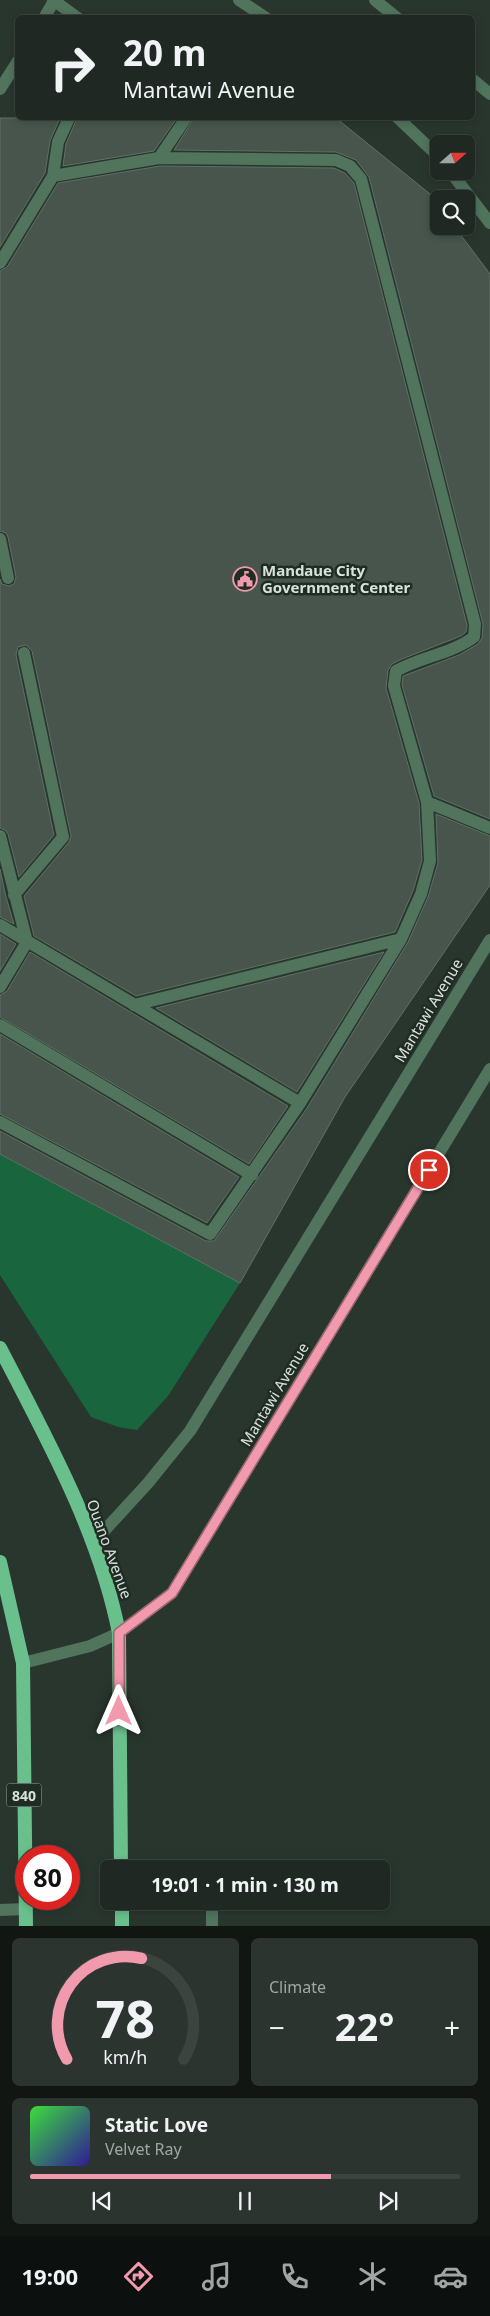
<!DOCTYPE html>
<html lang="en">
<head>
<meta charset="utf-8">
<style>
	:root { --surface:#1f2822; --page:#2c342f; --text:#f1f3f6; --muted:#a1a6a5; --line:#3c4440; --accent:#f29aad }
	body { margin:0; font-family:"Noto Sans",sans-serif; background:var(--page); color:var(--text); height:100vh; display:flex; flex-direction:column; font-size:19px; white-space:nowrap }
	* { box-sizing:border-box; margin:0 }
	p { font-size:16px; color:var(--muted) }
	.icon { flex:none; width:28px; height:28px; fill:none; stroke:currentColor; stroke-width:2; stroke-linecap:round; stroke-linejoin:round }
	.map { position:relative; height:1926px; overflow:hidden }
	.panel { display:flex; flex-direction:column; gap:12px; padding:12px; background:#111613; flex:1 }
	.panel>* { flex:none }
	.banner { position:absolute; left:15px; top:15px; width:460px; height:105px; border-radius:8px; box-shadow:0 2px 8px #0003,0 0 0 1px var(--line); background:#1f2822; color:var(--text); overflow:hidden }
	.needle { width:32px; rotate:69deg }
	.buttons { position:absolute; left:430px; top:135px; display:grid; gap:10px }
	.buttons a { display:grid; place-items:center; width:45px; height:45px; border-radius:8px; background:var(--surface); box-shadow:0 2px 8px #0003,0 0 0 1px var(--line); font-size:25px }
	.speed { position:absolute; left:15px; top:1845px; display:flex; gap:10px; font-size:25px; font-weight:700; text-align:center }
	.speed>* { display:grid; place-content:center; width:65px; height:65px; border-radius:50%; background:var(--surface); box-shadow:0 2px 8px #0003,0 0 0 1px var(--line); line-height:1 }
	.speed .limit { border:8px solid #d22; background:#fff; color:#111 }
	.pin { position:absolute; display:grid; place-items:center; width:42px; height:42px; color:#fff; margin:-21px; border:2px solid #fff; border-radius:50%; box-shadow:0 1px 5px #0007 }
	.me { position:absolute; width:55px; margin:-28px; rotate:0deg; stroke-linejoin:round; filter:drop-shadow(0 0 4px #0008) }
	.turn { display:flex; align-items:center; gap:18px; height:105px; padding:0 25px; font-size:22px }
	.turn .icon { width:65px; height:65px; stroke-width:2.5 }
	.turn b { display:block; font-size:35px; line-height:42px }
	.big { font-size:38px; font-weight:700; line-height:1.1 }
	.panel .widget { flex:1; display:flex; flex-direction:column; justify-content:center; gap:8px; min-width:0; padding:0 18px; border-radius:8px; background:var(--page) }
	.panel .dial { align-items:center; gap:0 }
	.dial svg { height:130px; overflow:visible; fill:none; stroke:var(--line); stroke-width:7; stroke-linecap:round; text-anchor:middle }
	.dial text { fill:var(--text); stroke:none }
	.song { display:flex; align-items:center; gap:15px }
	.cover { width:60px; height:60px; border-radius:8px; background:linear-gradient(135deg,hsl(120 70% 55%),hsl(250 70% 35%)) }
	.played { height:5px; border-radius:2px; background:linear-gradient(90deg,var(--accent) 70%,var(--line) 70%) }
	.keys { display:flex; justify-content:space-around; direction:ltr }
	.heat { display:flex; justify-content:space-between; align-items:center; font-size:28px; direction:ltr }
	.panel .tiles { flex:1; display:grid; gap:12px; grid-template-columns:1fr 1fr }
	.widget:last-child { grid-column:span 2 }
	.trip { position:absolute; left:100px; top:1860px; width:290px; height:50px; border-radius:8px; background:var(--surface); box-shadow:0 2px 8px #0003,0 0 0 1px var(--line); font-weight:700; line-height:50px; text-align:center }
	.tabs { display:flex; height:80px; justify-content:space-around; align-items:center; background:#0c100e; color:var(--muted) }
	.tabs .icon { width:35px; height:35px }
	.tabs .active { color:var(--accent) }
	.tabs b { font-size:22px; color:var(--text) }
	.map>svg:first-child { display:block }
	.green { fill:#19653d }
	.building { fill:#47554c; stroke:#617066 }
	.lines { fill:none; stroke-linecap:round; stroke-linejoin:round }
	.service { stroke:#50745c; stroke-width:12 }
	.tertiary { stroke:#50745c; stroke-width:12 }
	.trunk { stroke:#6ac08c; stroke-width:14 }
	.route-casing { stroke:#9d6470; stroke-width:12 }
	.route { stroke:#f29aad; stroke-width:9 }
	.labels { text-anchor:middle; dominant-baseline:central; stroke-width:5; stroke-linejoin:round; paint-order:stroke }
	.shield { fill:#1f2c24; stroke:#a1aba4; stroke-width:1 }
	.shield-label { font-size:14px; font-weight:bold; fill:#d9e1db }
	.poi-label { font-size:15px; font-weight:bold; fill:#d9e1db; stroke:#1f2c24; text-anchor:start }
	.street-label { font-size:15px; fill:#d9e1db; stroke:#1f2c24 }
</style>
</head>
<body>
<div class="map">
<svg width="490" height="1926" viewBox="0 0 490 1926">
	<rect width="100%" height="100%" fill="#29362d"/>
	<path class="green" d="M0,1154L240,1283L168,1396L137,1430L118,1427L91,1417L0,1275Z"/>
	<path class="building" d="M0,118H60L50,141L45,173L0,247Z
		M77,118H177L154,151L63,166L66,144Z
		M194,118H336L430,194L439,205V226H454L490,274V819L434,796L402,685L403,676L459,655L478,644L482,638L483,624L369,177L356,160L336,152L174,150Z
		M160,166L334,168L345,173L354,183L467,625L466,632L461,636L402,659L392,664L388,670L386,688L419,803L422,860L413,891L395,932L136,996L34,936L24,896L69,842L71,836L32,651L26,645L18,647L16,655L54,835L19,877L8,834L5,830L0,828V579L2,584L9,586L14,584L16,577L8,537L6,533L0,531V271L7,267L58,183Z
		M436,814L490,836V885L345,1097L240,1283L0,1154V1131L206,1241H214L307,1108L408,942L428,897L438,863Z
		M0,869L6,897L14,924L0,917Z
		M0,934L16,944L0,971Z
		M30,952L288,1106L249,1164L0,1017V995L7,991Z
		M384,952L297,1092L156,1008Z
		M0,1034L239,1177L207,1223L0,1114Z"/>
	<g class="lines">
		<path class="service" d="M53,0L78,18
			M44,18L54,1
			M0,89L18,61
			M159,158L186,118
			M0,263L53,176L58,142L69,118
			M0,539L8,578
			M427,802L490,828
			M0,836L27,942L0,987
			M14,895L63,837L24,653
			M0,925L300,1103
			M134,1005L401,939
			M0,1025L252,1175
			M0,1122L210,1234L300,1103L401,939L421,894L430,861L427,802L394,686L396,671C420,657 451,654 474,637L475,624L361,179L350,166L336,160L159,158L53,176
			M0,1910L26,1909
			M212,1926V1901"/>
		<path class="tertiary" d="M239,0L266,18
			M375,0L397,18
			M472,79L490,94
			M398,118L439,157
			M450,171L490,223
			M93,1543L148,1483L190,1431L490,940
			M23,1663L90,1646L119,1633L172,1593L490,1069"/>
		<path class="trunk" d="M0,1348C47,1439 99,1532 119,1633L121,1869
			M0,1562L23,1663L26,1926
			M122,1901V1926"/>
	</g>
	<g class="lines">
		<g class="route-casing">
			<path id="route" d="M119,1711V1633L172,1593L429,1170"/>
		</g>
		<use href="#route" class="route"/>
	</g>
	<defs>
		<g id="civic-ring" transform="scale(1.25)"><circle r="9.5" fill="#1f2c24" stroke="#f29aad" stroke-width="1.5"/><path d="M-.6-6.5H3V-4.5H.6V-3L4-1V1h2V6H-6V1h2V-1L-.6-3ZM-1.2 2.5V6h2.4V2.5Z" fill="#f29aad"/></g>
	</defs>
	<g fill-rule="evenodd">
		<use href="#civic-ring" x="245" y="579"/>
	</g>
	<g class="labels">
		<rect class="shield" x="6.5" y="1783.5" width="35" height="23" rx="4"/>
		<g class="shield-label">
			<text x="24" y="1795">840</text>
		</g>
		<g class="poi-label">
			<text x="262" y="570">Mandaue City<tspan x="262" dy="17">Government Center</tspan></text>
		</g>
		<g class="street-label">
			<text transform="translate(428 1010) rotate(-59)">Mantawi Avenue</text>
			<text transform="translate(274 1394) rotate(-59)">Mantawi Avenue</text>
			<text transform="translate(110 1549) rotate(70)">Ouano Avenue</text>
		</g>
	</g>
</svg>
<div class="buttons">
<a><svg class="needle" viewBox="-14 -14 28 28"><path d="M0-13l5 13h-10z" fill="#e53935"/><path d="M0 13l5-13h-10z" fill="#a1a6a5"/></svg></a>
<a><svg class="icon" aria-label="search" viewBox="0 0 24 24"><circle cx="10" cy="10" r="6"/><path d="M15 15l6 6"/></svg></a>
</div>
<div class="speed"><div class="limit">80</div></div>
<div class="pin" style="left:429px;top:1170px;background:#d93025"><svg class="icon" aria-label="arrive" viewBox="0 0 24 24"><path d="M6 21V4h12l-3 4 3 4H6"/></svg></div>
<svg class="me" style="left:119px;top:1711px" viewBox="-20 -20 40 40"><path d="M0-17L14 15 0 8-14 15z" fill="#f29aad" stroke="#fff" stroke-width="4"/></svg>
<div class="trip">19:01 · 1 min · 130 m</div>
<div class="banner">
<div class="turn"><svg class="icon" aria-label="right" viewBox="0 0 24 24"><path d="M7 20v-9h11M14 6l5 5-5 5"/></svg><div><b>20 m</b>Mantawi Avenue</div></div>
</div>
</div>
<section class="panel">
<div class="tiles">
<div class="widget dial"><svg viewBox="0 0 100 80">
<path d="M14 69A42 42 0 1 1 86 69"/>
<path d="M14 69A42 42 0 0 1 60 7" stroke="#f29aad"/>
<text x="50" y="56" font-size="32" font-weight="700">78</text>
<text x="50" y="72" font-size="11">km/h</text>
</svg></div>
<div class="widget"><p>Climate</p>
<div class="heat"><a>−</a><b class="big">22°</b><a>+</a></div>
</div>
<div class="widget">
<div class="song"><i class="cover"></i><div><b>Static Love</b><p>Velvet Ray</p></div></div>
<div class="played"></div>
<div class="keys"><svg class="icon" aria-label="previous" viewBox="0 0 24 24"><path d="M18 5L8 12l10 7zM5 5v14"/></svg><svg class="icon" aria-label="pause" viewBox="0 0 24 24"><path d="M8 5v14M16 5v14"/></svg><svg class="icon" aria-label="next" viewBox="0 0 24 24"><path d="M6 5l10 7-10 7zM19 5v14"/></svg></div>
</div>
</div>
</section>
<nav class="tabs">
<b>19:00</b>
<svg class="icon active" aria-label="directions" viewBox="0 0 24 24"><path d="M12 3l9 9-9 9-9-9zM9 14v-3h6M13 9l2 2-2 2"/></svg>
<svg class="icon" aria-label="music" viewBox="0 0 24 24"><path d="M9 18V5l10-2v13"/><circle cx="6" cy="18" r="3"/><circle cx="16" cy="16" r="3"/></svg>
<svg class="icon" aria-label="phone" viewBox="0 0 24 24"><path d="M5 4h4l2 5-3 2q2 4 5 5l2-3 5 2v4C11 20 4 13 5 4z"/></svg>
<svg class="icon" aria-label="climate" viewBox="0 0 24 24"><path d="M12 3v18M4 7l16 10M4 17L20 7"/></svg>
<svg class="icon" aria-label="car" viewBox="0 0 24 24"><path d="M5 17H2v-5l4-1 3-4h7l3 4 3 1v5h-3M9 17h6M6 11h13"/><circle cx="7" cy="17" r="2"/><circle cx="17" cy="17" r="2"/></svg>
</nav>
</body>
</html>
